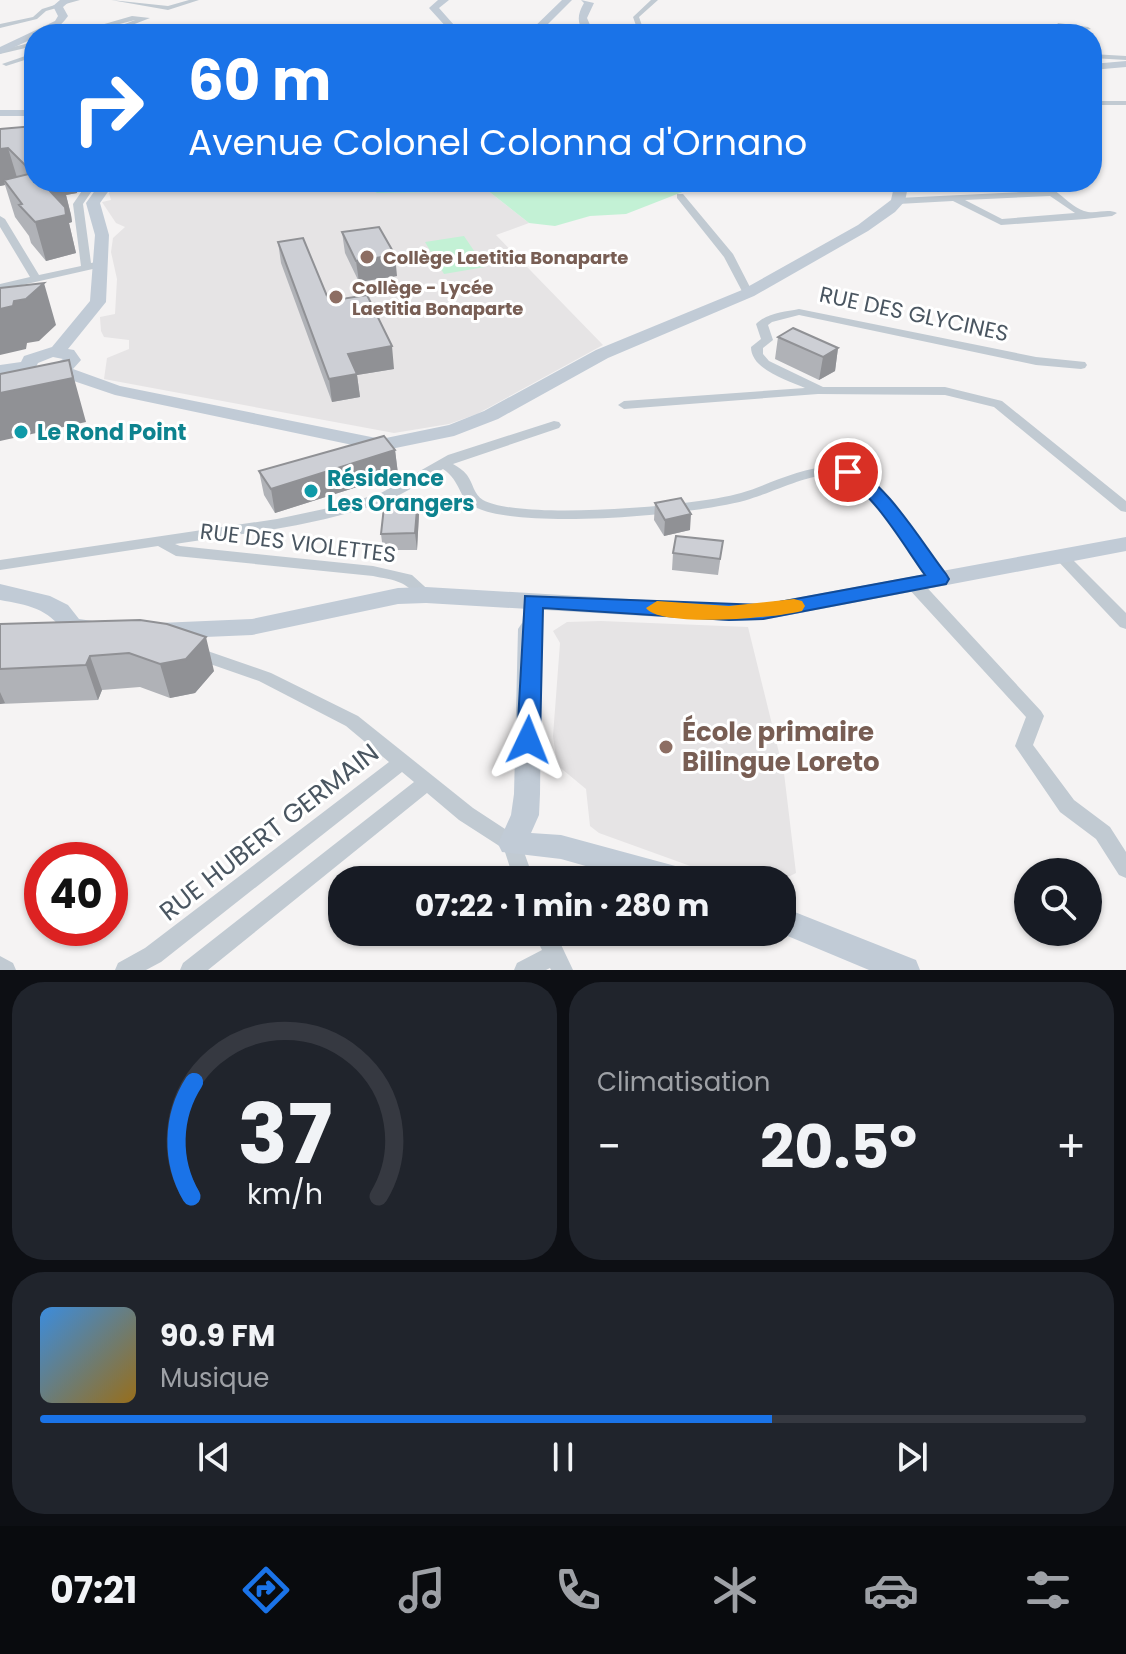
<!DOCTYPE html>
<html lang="fr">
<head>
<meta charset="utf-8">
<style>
	:root { --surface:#171b24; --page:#20242c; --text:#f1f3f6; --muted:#9ea1a6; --line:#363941; --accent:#1a73e8 }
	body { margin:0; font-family:Poppins,sans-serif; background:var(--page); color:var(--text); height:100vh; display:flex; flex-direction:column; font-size:30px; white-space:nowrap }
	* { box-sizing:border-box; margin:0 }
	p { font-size:26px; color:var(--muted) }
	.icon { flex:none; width:44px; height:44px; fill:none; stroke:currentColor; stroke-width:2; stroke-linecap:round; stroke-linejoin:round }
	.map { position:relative; height:970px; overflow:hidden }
	.drawer { display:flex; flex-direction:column; gap:12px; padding:12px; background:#0d0f14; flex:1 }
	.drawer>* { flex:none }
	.hud { position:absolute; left:24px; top:24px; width:1078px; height:168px; border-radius:32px; box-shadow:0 2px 6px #0004; background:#1a73e8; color:#fff; overflow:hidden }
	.buttons { position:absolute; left:1014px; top:858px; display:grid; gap:16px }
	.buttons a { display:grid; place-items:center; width:88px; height:88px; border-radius:50%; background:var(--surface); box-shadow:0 2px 6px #0004; font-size:40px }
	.speed { position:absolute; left:24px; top:842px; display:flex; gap:16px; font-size:40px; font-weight:700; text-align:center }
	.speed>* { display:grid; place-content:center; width:104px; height:104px; border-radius:50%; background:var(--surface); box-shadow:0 2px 6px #0004; line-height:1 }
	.speed .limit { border:12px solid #d22; background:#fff; color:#111 }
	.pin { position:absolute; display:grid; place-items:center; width:68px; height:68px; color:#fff; margin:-34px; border:4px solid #fff; border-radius:50%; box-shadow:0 2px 8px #0007 }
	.me { position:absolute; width:88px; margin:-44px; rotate:2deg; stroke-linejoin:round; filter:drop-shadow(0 0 6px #0008) }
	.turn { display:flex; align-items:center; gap:28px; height:168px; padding:0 32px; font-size:36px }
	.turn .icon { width:104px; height:104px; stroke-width:2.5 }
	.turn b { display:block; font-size:56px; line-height:68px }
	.big { font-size:60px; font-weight:700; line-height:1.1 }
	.drawer .card { flex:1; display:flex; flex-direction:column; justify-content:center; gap:12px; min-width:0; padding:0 28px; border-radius:32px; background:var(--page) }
	.drawer .dial { align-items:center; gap:0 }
	.dial svg { height:208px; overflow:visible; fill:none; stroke:var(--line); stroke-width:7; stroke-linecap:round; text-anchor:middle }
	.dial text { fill:var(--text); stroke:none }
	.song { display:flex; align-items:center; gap:24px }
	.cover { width:96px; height:96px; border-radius:12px; background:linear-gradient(135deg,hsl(210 70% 55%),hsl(40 70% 35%)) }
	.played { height:8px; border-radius:4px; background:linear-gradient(90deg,var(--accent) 70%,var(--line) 70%) }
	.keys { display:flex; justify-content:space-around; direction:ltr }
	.heat { display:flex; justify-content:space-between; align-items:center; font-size:44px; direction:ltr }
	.drawer .tiles { flex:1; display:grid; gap:12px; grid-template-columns:1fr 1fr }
	.card:last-child { grid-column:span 2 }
	.trip { position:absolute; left:328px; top:866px; width:468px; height:80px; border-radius:32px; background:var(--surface); box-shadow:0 2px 6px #0004; font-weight:700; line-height:80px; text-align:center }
	.dock { display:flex; height:128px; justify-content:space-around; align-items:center; background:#090b0e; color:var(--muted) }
	.dock .icon { width:56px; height:56px }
	.dock .on { color:var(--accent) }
	.dock b { font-size:36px; color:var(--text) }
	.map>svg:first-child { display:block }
	.education { fill:#e6e4e5 }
	.green { fill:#c3f1d5 }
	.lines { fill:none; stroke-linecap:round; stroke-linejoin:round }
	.street { fill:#c1cad2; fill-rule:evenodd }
	.secondary { fill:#c1cbd6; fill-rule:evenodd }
	.wall { fill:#b0b2b7 }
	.shaded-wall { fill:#909195 }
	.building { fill:#cdcfd5; stroke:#909195; stroke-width:2 }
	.route { fill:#1a73e8; stroke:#114b97; stroke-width:2 }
	.slow { fill:#f59e0b }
	.education-dot { fill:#8d6e63; stroke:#fff; stroke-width:3 }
	.culture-dot { fill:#0f9aa8; stroke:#fff; stroke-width:3 }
	.labels { text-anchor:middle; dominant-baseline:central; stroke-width:6; stroke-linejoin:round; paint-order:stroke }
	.far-education-label { font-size:18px; font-weight:bold; fill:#785e54; stroke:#fff; text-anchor:start }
	.street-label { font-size:22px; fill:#4a5661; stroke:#fff }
	.culture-label { font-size:22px; font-weight:bold; fill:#0d838f; stroke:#fff; text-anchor:start }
	.near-education-label { font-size:26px; font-weight:bold; fill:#785e54; stroke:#fff; text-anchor:start }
	.near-street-label { font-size:26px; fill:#4a5661; stroke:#fff }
</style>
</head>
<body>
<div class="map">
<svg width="1126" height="970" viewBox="0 0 1126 970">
	<rect width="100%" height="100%" fill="#f5f3f3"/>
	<path class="education" d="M199,182H359L378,193L439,192L472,187L487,190L529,223L496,235L603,345L477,414L449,424L394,433L104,379L107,358L129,349V340L104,337L101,331L100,317L115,314L117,279L111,252L113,238L125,227L116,223L102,202L111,200L109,193L114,185Z
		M601,621L748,627L784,773L796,873L782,880H729L599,833L590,826L586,789L557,765L553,736L560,643L553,631L567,622Z"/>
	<path class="green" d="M359,182H708L626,214L590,216L555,226L529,223L487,190L472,187L439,192L377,193Z
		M464,236L485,267L444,274L425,242Z"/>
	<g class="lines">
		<path class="street" d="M67,0H80L62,5L59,3Z
			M111,0L168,6L189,0H199L168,10Z
			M651,0H658L639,17L645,34H639L633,17Z
			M58,4L60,7L46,11L37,19L0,28V24L33,17L42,9Z
			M132,16L150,18L109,34H99L135,20L81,34H70Z
			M1058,23L1088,27L1091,29L1066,34H1048L1073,29L1056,26Z
			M34,42V46L0,54V50Z
			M34,53V57L6,66L2,64Z
			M1092,54L1126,56V60L1092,58Z
			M1092,101H1126V105H1092Z
			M88,182H98L83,204L91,263L102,261L107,264L106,266L0,290V284L30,277L0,227V216L5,219L39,275L81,266L73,204Z
			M1032,182C1054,182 1065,204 1084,211C1095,215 1107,208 1117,213L1112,216L1085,219L1001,225L953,201L898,204L893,201L898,198L1043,191ZM1050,196L1075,213L1002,219L965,200Z
			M677,194H683L733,254L753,293L752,295H744L724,257L677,198Z
			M799,309L1036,357L1085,362L1087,365L1085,368L1081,369L1036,365L799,315L772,322L768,325L773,340L763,348V354L769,361L823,387H945L1002,401L1126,501V512L1121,511L994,407L945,395L818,394L624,409L618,405L624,401L805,388C788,380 751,370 751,347L761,339L756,324C767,313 784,312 799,309Z
			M554,421L559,422L561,425L559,428L453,464C458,467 463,470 467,475C473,483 474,495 483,500C520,521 698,506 741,493C775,483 816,458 853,470C880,479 930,553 947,579L944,583H934C917,559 870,484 844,476C817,469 776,491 750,499C700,515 516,531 473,506C459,499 461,481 443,469C425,479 407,493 388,500C321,526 246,533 175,544L180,546L373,566L412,575L434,595L432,599C417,601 414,589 401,583C393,579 382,578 373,576L176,556L158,546L0,570V560L277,519L338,506L381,493L448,455Z
			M1061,551L1066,553L1126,613V629L1120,627L1056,559L1053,556L1056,553Z
			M914,579L920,580L1041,711L1044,716L1033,745L1074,800L1110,827L1126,852V878L1119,875L1096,839L1060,812L1015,746L1026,717L908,588L906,584L908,580Z
			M532,596L538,597L540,601L538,629L536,633H524L522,629L524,601L526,597Z
			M196,647L271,673L358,716L473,808L519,838L534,880H514L504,849L459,820L427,793L208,970H180L183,963L414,782L402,772L161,962L146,970H115L118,963L145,948L389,762L346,726L259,681L190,657L188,653L190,649Z
			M533,932H555L573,970H551L550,968L546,970H514L517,963L542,950Z
			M0,956L13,963L16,970H0Z"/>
		<path class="secondary" d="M60,0H71L63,7L68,16C60,28 48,34 34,34V38L0,54V47L55,21L58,16L53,6Z
			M438,0H449L439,8L454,25L476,34L448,29L429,8Z
			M562,0H572L538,34H527Z
			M581,0L594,3L587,18L594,34H584C577,22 577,15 584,3Z
			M1126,61V67L1092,70V64Z
			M0,110H34V116H0Z
			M101,182H115L100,203L109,235L106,302L68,349L74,350L81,360L73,369L120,386L381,439L449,425L484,411L596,350L742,290L858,225L891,200L895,182H909L905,201L895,212L868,231L754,296L608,358L498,419L454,436L381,451L115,395L59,376L39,378L20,372L0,375V365L21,362L24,356L52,347L90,301L95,235L86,203ZM53,357L63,359L50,367H36L38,363Z
			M1126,537V551L763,620L729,621L426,603L398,604L252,635L159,639L151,637L147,631L151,625L159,623L252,619L398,588L426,587L729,605L763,604Z
			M0,584L50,596L68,605L79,619L99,622L103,628L99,634L91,636L64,633C49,608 27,605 0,600Z
			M530,621L538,623L542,629L540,794L539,815L531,833L561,835L679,867L689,871L693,880H635L561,859L502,852L498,844L511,815L514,794L518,629L522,623Z
			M782,907L916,960L920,970H869L778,932H782Z"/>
	</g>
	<path class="wall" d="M0,129L83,184L78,186L77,193L66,195L71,215L72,222L69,223L76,253L46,261L31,243L29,236L15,217L5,185L0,186Z
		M342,232L397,276L359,282L345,253Z
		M278,242L329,301L394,369L357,375L360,397L332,402L281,263Z
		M778,337L838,348L835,371L819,380L775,359Z
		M395,450L398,474L275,513L264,495L259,471Z
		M655,503L690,530L664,536L654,520Z
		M419,514L417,550H383L381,534Z
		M723,541L718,575L672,570L673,553Z
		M0,624L214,671L195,693L170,698L140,687L102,690L98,700L0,704Z"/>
	<path class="shaded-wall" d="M8,148L19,184L4,180L5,185L0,186V149Z
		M51,182H82L83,184L78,186L77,193L66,195L71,215L72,222L69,223L76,253L46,261L35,222L47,188Z
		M395,255L397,276L359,282L356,261Z
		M44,283L56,325L39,341L27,343L26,349L0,355V309Z
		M392,346L394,369L357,375L360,397L332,402L329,379L348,354Z
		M838,348L835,371L819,380L823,357Z
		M69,360L86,422L0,441V393Z
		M395,450L398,474L275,513L271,489Z
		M418,497L419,514L417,550L415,533Z
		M691,514L690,530L664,536L665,520Z
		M206,637L214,671L195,693L170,698L160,664Z
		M90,656L102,690L98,700L86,665Z
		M0,692L5,703L0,704Z"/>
	<path class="building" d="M34,126V182H62V185L47,188L65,207L66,215L35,222L19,205L22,204L4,180L33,173L8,148L0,149V129Z
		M379,227L395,255L356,261L342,232Z
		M303,238L329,301L367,295L392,346L348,354L357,374L329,379L278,242Z
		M44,283L26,299L14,301L13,306L0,309V288Z
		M793,328L838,348L823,357L778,337Z
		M69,360L73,378L0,393V374Z
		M384,436L395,450L271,489L259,471Z
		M418,497L415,533L381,534L385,498Z
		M681,498L691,514L665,520L655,503Z
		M676,536L723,541L720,559L673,553Z
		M140,620L167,624L206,637L186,659L160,664L129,653L90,656L86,665L0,669V624Z"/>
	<path class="route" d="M848,467C882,475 924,546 946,574L949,579L946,584L763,619L729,620L543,608L540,740L537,747H520L517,740L525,596L763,605L925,575C904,546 873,491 841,476V468Z"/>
	<path class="slow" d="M794,599L802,601L805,606L802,611C777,618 660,628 646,608L657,601L729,606Z"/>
	<g class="education-dot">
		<circle cx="367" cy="257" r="8"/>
		<circle cx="336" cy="297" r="8"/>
		<circle cx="666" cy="747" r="8"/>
	</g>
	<g class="culture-dot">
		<circle cx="21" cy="432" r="8"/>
		<circle cx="311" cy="491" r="8"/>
	</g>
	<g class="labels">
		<g class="far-education-label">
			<text x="383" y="257">Collège Laetitia Bonaparte</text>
			<text x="352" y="287">Collège - Lycée<tspan x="352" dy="21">Laetitia Bonaparte</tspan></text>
		</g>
		<g class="street-label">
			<text transform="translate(914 314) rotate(12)">RUE DES GLYCINES</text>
			<text transform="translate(298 543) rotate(7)">RUE DES VIOLETTES</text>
		</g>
		<g class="culture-label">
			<text x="37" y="432">Le Rond Point</text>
			<text x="327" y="478">Résidence<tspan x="327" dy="25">Les Orangers</tspan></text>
		</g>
		<g class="near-education-label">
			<text x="682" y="732">École primaire<tspan x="682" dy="30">Bilingue Loreto</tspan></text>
		</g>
		<g class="near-street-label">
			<text transform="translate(269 832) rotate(-38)">RUE HUBERT GERMAIN</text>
		</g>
	</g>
</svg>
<div class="buttons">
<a><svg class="icon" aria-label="search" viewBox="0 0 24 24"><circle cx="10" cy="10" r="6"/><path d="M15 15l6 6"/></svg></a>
</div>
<div class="speed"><div class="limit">40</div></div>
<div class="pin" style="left:848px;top:472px;background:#d93025"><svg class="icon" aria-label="arrive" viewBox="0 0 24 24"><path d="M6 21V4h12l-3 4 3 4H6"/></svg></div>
<svg class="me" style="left:528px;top:740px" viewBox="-20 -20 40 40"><path d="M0-17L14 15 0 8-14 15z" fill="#1a73e8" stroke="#fff" stroke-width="4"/></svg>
<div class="trip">07:22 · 1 min · 280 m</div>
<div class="hud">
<div class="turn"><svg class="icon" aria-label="right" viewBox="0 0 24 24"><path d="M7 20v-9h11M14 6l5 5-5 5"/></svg><div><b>60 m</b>Avenue Colonel Colonna d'Ornano</div></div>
</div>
</div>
<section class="drawer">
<div class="tiles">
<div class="card dial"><svg viewBox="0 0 100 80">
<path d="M14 69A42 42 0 1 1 86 69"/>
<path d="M14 69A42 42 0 0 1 15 25" stroke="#1a73e8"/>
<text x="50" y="56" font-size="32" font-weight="700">37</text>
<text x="50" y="72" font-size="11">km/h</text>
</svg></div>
<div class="card"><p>Climatisation</p>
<div class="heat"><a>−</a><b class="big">20.5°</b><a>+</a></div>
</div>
<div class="card">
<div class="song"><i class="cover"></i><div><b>90.9 FM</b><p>Musique</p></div></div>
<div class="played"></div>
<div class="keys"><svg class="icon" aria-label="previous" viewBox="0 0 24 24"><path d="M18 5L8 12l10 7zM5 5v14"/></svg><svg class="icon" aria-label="pause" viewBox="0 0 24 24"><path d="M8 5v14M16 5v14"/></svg><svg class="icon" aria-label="next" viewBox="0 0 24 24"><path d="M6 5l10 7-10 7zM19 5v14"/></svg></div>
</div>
</div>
</section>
<nav class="dock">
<b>07:21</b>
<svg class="icon on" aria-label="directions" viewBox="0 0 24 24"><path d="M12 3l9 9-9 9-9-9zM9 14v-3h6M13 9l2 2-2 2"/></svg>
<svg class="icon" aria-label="music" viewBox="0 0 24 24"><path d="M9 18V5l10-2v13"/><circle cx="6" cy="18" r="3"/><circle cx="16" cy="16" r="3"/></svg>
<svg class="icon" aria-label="phone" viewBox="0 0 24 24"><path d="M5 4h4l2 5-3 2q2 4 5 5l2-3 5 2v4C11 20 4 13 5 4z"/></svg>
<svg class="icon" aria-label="climate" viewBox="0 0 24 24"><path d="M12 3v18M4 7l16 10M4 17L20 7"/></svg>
<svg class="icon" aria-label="car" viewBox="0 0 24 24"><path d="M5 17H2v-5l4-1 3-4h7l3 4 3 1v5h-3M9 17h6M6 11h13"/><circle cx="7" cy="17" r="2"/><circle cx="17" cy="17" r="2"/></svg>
<svg class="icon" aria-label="filters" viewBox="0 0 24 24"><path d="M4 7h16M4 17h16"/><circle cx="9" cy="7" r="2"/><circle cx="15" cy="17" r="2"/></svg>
</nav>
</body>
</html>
